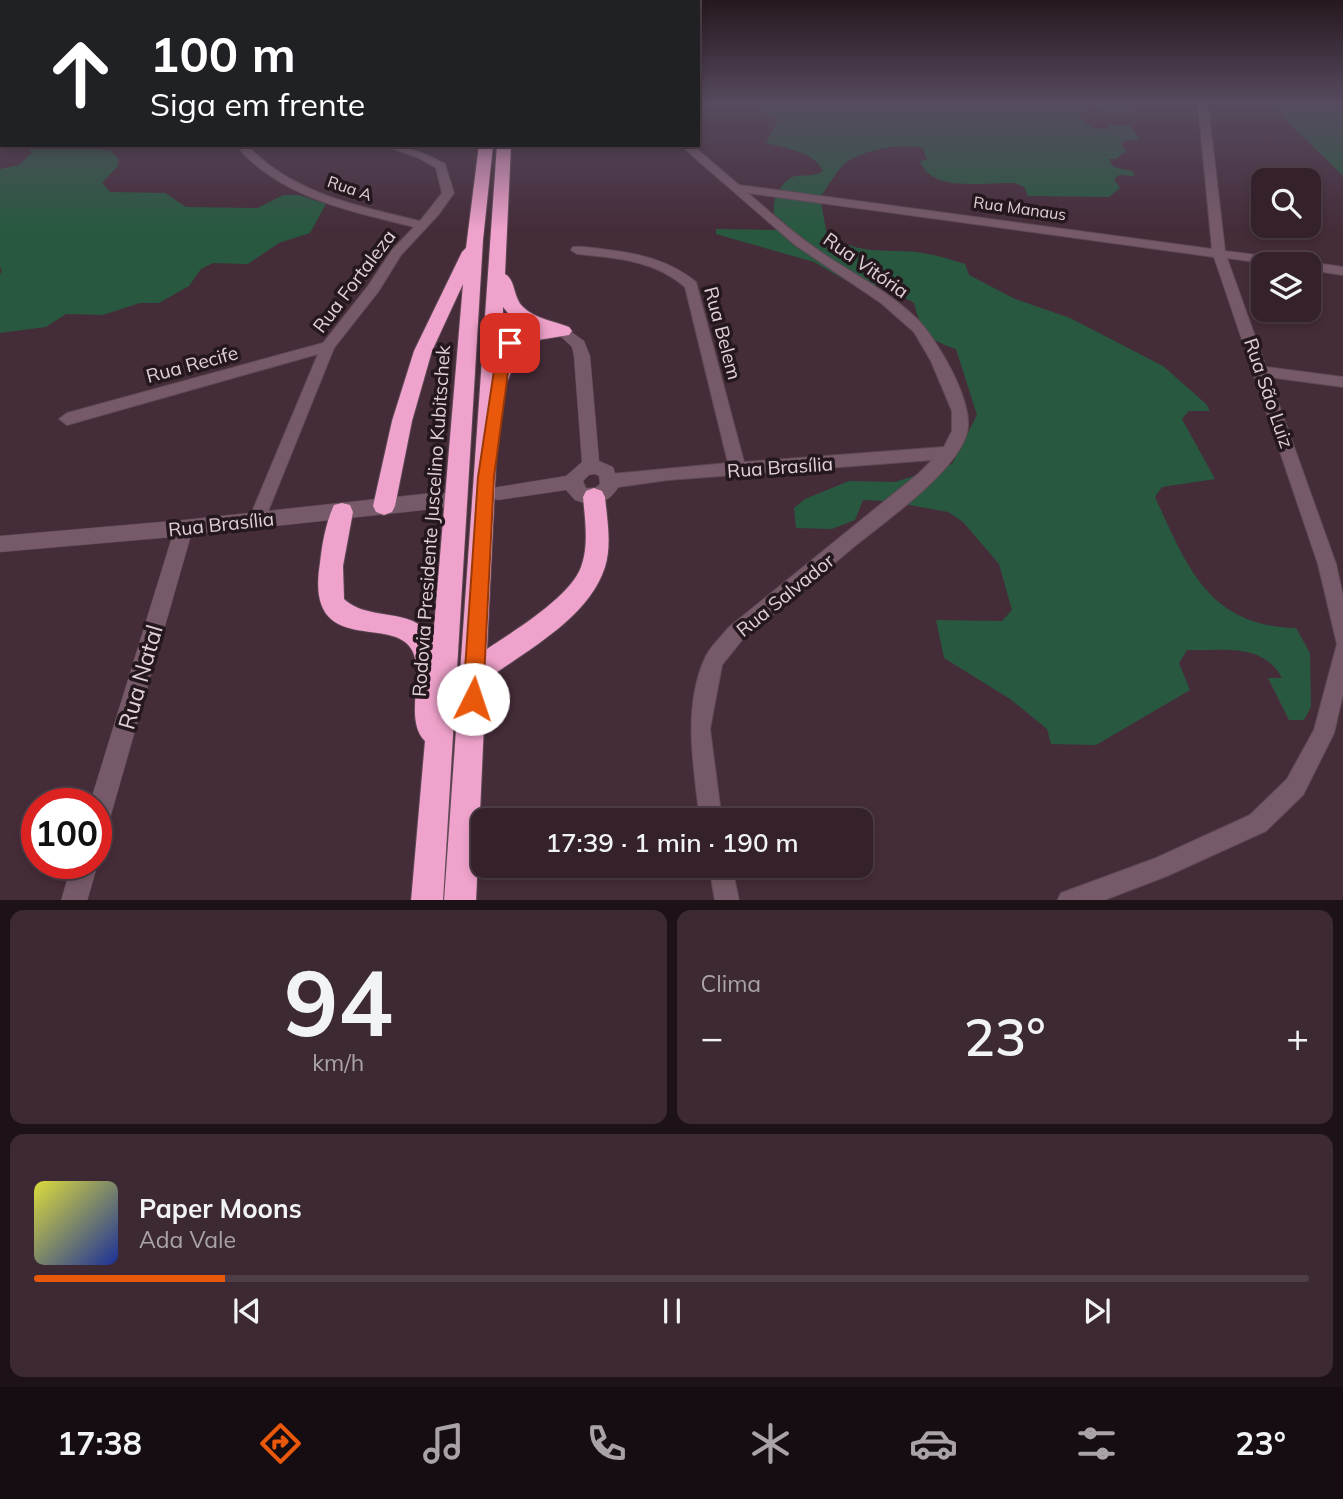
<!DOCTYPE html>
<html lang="pt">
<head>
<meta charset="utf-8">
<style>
	:root { --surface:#34212b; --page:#3c2933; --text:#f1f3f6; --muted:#a9a3a9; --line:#4e3e47; --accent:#ea580c }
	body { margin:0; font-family:Mulish,sans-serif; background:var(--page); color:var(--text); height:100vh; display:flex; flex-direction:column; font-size:26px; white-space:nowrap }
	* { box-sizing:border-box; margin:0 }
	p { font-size:23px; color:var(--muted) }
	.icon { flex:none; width:38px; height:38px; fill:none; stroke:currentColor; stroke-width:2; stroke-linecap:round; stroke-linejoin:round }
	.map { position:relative; height:900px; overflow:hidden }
	.side { display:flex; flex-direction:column; gap:10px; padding:10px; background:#1d1218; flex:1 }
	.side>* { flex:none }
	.hud { position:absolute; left:0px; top:0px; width:700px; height:147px; box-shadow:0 4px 10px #0003,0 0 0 2px var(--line); background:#202124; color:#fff; overflow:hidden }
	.buttons { position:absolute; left:1251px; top:168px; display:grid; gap:14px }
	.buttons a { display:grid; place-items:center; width:70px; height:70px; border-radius:14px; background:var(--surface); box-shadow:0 4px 10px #0003,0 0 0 2px var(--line); font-size:35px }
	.speed { position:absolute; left:21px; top:788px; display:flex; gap:14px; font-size:35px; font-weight:700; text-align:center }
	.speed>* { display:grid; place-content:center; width:91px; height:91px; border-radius:50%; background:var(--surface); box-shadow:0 4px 10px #0003,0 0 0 2px var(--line); line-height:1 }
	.speed .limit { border:10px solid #d22; background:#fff; color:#111 }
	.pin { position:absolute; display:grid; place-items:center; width:60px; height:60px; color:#fff; margin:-30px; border-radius:14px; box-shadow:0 4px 10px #0006 }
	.me { position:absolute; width:77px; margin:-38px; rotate:4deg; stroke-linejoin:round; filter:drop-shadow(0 0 5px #0008) }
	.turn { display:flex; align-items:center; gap:24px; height:147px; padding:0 35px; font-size:32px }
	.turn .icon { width:91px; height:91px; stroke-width:2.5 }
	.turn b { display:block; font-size:49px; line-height:60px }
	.big { font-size:52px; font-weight:600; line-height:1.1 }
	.side .card { flex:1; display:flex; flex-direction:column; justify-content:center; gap:10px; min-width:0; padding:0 24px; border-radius:14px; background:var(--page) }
	.side .dial { align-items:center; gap:0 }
	.dial b { font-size:91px; line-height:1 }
	.song { display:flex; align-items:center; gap:21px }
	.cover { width:84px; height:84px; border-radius:10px; background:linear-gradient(135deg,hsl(60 70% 55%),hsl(230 70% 35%)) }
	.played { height:7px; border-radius:4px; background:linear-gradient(90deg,var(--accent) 15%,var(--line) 15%) }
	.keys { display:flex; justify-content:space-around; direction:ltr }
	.heat { display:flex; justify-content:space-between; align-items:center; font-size:38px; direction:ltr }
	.side .tiles { flex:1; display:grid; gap:10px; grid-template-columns:1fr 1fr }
	.card:last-child { grid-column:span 2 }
	.trip { position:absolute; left:471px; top:808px; width:402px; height:70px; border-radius:14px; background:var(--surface); box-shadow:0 4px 10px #0003,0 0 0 2px var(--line); font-weight:600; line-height:70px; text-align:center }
	.tab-bar { display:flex; height:112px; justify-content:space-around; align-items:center; background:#150d11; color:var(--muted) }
	.tab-bar .icon { width:49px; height:49px }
	.tab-bar .on { color:var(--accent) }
	.tab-bar b { font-size:32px; color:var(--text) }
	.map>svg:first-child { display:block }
	.green { fill:#285940 }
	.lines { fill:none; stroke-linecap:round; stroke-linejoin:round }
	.street-casing { stroke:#5e4954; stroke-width:2 }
	.secondary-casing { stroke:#5e4954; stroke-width:1 }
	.highway-casing { stroke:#5e4954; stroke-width:2 }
	.street { fill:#775a69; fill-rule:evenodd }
	.secondary { fill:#775a69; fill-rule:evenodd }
	.highway { fill:#efa2cb; fill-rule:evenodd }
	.route { fill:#ea580c; stroke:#983908; stroke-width:2 }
	.labels { text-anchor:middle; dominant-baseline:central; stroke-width:7; stroke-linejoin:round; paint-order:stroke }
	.far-street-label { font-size:16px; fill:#e1d0d8; stroke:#24181e }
	.street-label { font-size:19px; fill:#e1d0d8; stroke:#24181e }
	.near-street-label { font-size:23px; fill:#e1d0d8; stroke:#24181e }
</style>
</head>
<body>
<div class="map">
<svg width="1343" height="901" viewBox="0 0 1343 901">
	<rect width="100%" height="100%" fill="#452c39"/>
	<path class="green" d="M743,104H1122L1140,112L1098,111L1096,108H1089L1079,114C1087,127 1094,129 1109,129L1108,125H1129L1140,140H1125L1121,144L1126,151L1116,159H1109L1114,167L1132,171L1135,176L1119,175L1114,179L1120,188L1109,197L1028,196L1024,187L1014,183C986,182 931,193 920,161L927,160L923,149C905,141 857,151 843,165C834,175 828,187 820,197L827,235C862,255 880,249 917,252C933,254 949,259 965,264L969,275L1015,299L1070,318L1163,366L1206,404L1210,411H1189L1182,419L1215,479L1162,487L1155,497C1187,566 1208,626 1296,628L1310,653L1311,707L1304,720H1289L1268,678H1282C1263,642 1222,651 1187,650L1179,663L1190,690L1096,745L1051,744L1047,729L1010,699L944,658L936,620L1002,621L1012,610L999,564L963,522L948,512L887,501L863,500L855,520L832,529L796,528L794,508L805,499L849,481L895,482L952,464L977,415L956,349C926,339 922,333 914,303L882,285L857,287L814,262L716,234V229L775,230L783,225L782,220L774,215C773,204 774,199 780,189C794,166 805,182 823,171C815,152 785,148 766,143L778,121L763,111Z
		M1270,104H1343V176Z
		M13,145H99L103,150H110L118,158V166L102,183L110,192L165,193L186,207L258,208L283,195H299L326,204L310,233L279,243L248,264L213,263L201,269L189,286L159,303H140L103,315L66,314L46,327L0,333V274L2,271L0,267V169L19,165L32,153L29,149Z"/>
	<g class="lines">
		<g class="street-casing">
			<path id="street" d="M1198,104H1208L1225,251L1296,260L1302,264H1270L1227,258L1266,367L1343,377V387L1269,377L1336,564L1343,596V694L1334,733L1303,795L1266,831L1167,876L1102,901H1057L1061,893L1156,858L1250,815L1287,779L1314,730L1337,644L1318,564L1214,257L748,193C770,212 793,233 818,250C849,272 885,289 914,316C936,336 975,403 967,433C956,472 887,520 856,545C818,577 780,609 742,640L722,665L710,729L722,821H700C694,767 682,709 705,658C710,647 721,637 728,628L918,474L932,460L668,480L611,488L605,486L603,481L605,476L611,474L728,463L685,287C654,260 616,258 577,254L571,250L573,247C582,246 591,248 601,249C636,253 668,259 696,282L744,462L944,447L952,431V411L931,361L914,332L881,303L795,245L680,145H692L739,185L1212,249Z
				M236,145H247C291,193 358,206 420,221L442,193L436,168L419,158L383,145C406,145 425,153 445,164L454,193L439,214L401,255L378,292L334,348L265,519L263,524L257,526L251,524L249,519L318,354L67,425L59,419L67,413L323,343L368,286L392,250L414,227C351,211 279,198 236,145Z
				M1309,262L1343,267V275L1309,270V264H1304Z
				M709,866H732L739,901H715Z"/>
		</g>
		<g class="secondary-casing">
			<path id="secondary" d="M563,326L584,341L590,356L599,461L613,467L619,486C609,504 593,507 575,500L566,490L498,500L492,498L489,493L492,488L566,476L582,462L574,356L572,347L555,331ZM595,474L599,476L600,484L595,488H586L583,481L589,475Z
				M442,492L449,495L451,500L449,505L442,508L191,535L108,825L105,834L96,837V803H90L172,537L0,552V536L184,520Z
				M96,859L98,863L87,901H61L72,863H96Z"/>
		</g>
		<g class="highway-casing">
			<path id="highway" d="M479,145H493L483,240L443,901H411L425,741C404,720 424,678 413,652C396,612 304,661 320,563C322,544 326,522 334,505L342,503L350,505L353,512L343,566L344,599C370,623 413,605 433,639L463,284L432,351L412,421L395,506L392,512L384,515L376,512L373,506L392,421L414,351L462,252L466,248Z
				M497,145H511L505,274C516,280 513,298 523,307C535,319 554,321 569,327L572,331L569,335L532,341L520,348L508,380L500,382L487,649C514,631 570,597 581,567C589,546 585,519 583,497L586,491L594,488L602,491L605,497C607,519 612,545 605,567C589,618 527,650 486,680L476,901H444ZM503,307L513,319L535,328L514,334L502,345Z"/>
		</g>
		<use href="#street" class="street"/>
		<use href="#secondary" class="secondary"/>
		<use href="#highway" class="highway"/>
	</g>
	<linearGradient id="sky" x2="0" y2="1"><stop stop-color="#26181f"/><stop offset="0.45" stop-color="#564b5f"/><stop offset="1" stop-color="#564b5f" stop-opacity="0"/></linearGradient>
	<rect width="1343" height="230" fill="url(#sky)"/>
	<path class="route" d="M510,339L517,343L510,357L494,477L483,699L480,706L473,709L466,706L463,699L478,477L496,357L505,340Z"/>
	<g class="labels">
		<g class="far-street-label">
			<text transform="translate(350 188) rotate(19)">Rua A</text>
			<text transform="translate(1020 208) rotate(8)">Rua Manaus</text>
		</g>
		<g class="street-label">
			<text transform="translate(866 265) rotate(35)">Rua Vitória</text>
			<text transform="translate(354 281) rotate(-53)">Rua Fortaleza</text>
			<text transform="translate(723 333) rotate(75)">Rua Belem</text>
			<text transform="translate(192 364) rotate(-15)">Rua Recife</text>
			<text transform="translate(1269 393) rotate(71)">Rua São Luiz</text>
			<text transform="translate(780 467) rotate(-4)">Rua Brasília</text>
			<text transform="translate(431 521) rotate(-86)">Rodovia Presidente Juscelino Kubitschek</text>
			<text transform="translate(221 524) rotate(-6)">Rua Brasília</text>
			<text transform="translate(785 595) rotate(-39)">Rua Salvador</text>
		</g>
		<g class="near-street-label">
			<text transform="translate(140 677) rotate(-74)">Rua Natal</text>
		</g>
	</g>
</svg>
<div class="buttons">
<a><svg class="icon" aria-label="search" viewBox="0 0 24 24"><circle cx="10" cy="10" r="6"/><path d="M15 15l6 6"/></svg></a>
<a><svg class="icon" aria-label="layers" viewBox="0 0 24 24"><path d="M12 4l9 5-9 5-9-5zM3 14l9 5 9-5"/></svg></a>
</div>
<div class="speed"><div class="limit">100</div></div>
<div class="pin" style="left:510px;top:343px;background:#d93025"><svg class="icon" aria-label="arrive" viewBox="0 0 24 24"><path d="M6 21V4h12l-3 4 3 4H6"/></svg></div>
<svg class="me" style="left:473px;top:699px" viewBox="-20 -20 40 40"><circle r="19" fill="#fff"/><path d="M0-13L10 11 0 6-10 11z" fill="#ea580c"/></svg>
<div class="trip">17:39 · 1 min · 190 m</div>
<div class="hud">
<div class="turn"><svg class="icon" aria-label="ahead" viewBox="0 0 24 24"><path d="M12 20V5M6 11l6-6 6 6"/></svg><div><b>100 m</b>Siga em frente</div></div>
</div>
</div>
<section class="side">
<div class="tiles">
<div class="card dial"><b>94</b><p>km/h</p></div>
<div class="card"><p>Clima</p>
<div class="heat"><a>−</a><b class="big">23°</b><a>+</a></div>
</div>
<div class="card">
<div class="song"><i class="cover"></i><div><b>Paper Moons</b><p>Ada Vale</p></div></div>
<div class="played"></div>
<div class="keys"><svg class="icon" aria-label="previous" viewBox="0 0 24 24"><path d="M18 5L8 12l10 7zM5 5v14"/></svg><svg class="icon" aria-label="pause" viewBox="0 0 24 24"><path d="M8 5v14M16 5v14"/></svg><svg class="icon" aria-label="next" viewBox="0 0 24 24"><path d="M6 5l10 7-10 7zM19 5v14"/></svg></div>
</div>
</div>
</section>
<nav class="tab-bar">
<b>17:38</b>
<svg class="icon on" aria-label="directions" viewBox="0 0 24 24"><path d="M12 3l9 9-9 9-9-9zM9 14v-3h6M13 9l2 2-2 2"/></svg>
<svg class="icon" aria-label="music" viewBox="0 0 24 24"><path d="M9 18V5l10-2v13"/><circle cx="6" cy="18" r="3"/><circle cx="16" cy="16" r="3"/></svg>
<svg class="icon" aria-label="phone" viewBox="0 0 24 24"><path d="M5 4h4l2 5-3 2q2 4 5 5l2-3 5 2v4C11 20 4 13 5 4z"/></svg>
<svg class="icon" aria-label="climate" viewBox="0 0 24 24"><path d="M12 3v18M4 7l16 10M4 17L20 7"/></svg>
<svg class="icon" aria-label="car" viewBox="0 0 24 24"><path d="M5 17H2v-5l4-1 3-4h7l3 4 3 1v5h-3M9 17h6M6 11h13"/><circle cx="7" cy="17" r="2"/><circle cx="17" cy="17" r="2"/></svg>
<svg class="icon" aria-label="filters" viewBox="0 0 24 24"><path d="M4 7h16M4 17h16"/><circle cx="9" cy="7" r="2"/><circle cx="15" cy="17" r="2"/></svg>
<b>23°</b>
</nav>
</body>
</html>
